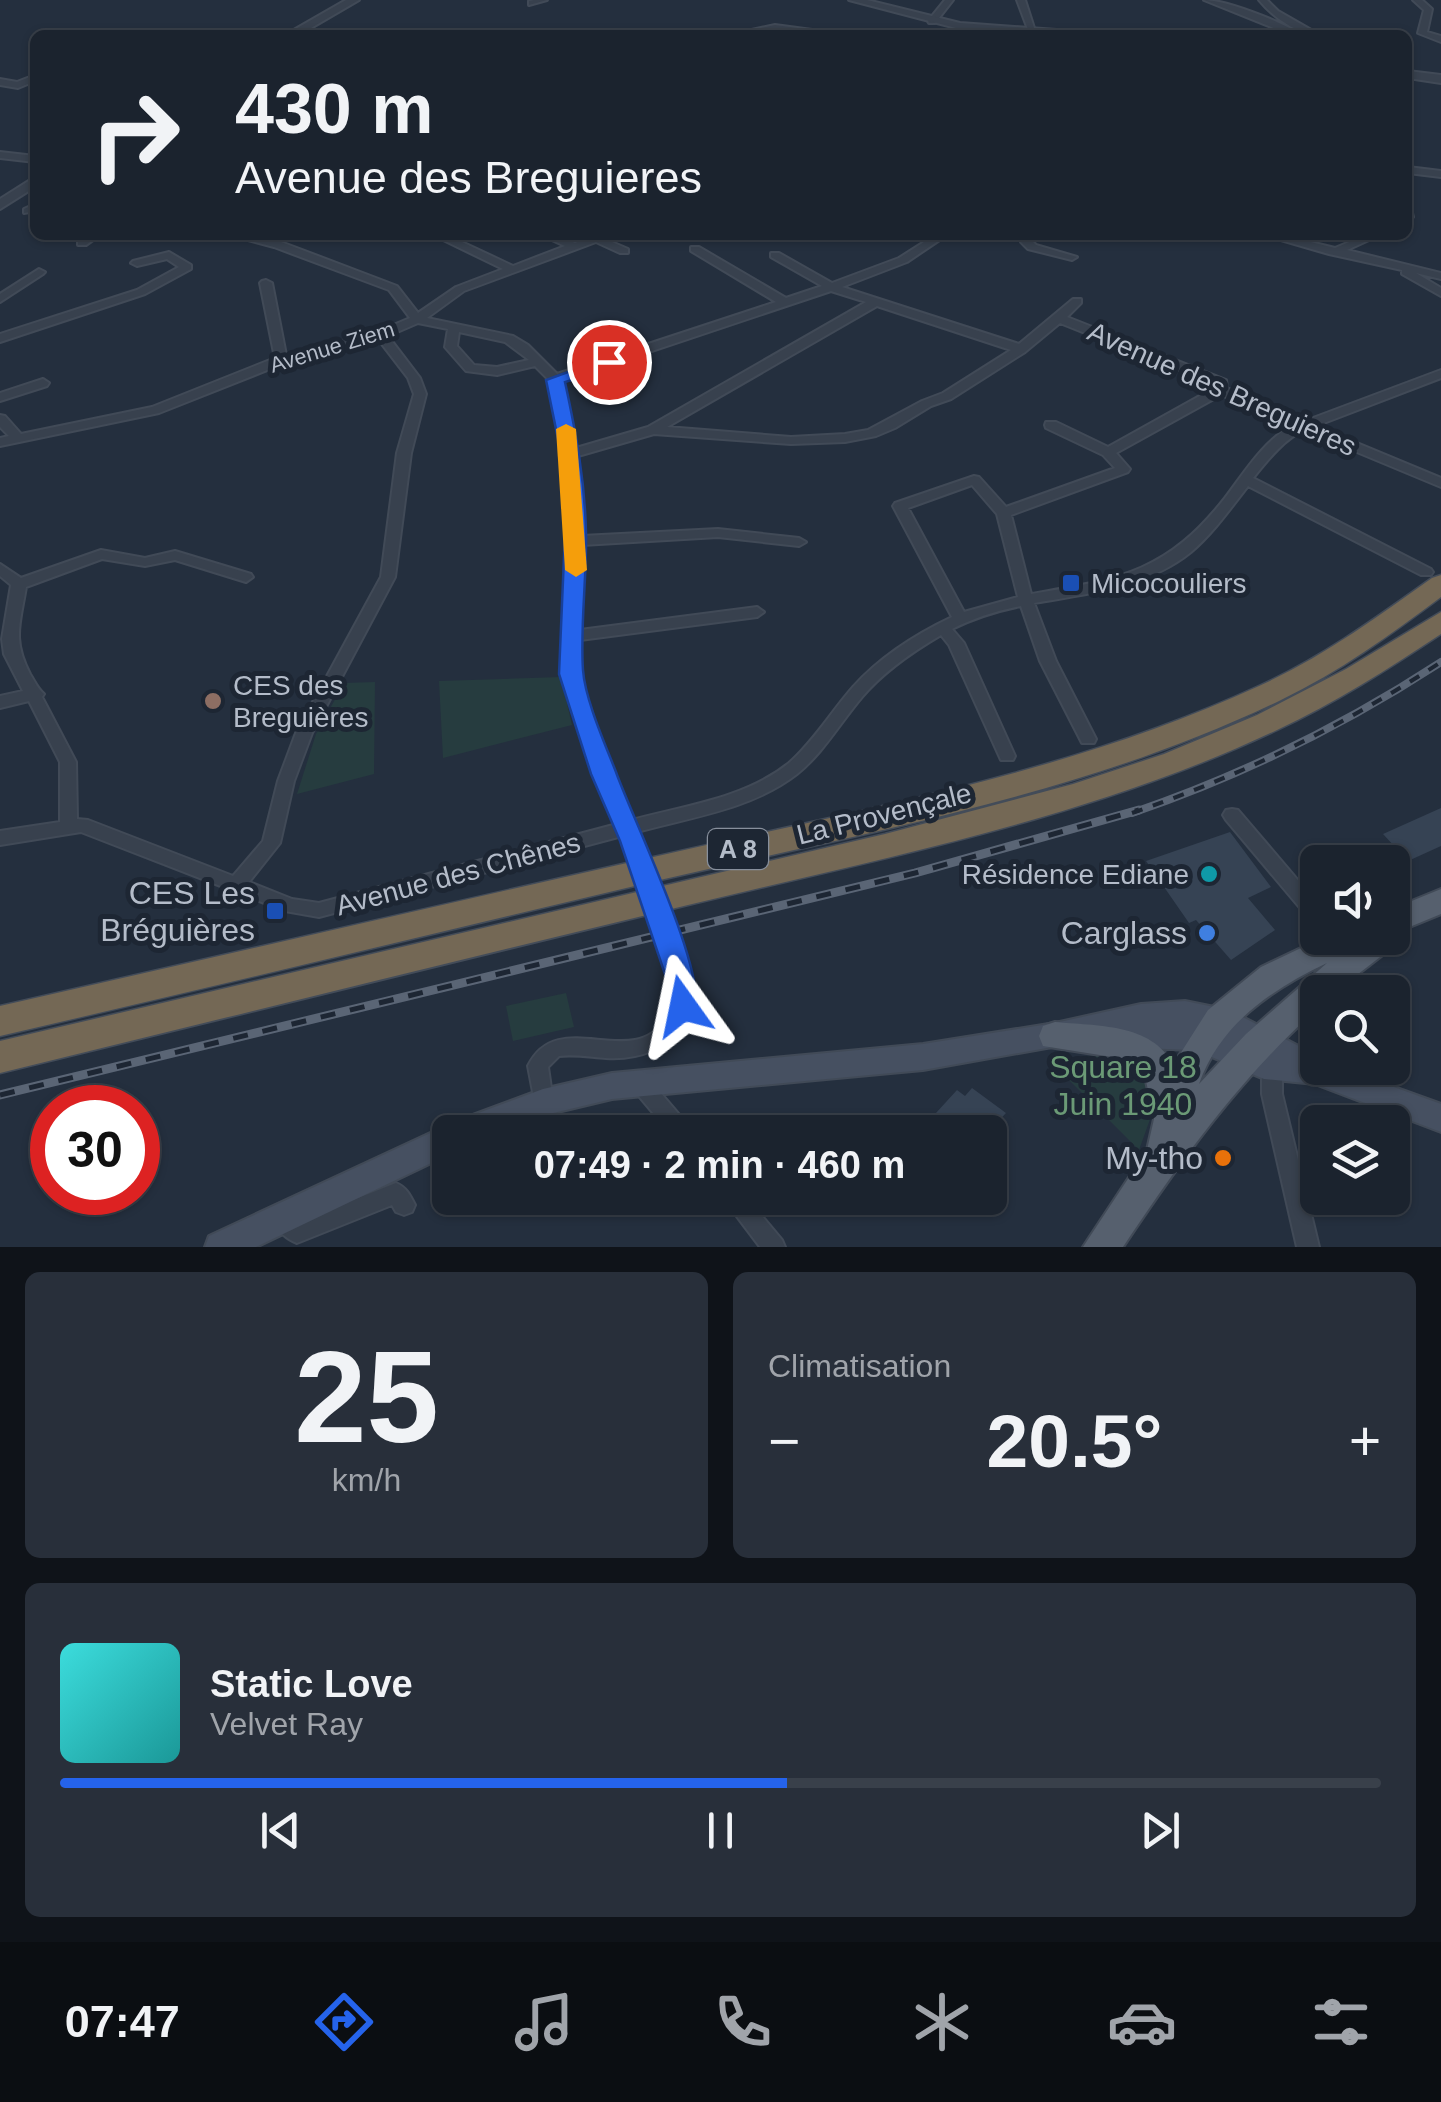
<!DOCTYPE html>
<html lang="fr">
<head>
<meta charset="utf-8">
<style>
	:root { --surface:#1b232e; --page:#282f3a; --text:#f1f3f6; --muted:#a0a4aa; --line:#39404a; --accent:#2563eb }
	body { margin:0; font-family:Helvetica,sans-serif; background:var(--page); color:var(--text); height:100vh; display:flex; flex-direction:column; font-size:38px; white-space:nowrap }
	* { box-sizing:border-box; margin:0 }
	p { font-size:32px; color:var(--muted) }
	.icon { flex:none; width:55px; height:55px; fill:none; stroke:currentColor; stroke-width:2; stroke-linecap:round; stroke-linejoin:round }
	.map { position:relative; height:1247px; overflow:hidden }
	.side { display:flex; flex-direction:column; gap:25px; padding:25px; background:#0f1319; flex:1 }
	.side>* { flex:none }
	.top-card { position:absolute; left:30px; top:30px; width:1382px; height:210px; border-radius:15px; box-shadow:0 2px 8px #0004,0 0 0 2px var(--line); background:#1b232e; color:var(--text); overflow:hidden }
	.tools { position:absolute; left:1300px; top:845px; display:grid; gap:20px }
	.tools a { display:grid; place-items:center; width:110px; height:110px; border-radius:15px; background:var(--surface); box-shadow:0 2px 8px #0004,0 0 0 2px var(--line); font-size:50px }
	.speed { position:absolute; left:30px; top:1085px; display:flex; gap:20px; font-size:50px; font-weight:700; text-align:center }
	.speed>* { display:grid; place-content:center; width:130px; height:130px; border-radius:50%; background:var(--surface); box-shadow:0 2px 8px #0004,0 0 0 2px var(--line); line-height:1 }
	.speed .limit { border:15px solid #d22; background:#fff; color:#111 }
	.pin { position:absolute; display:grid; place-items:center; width:85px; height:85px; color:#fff; margin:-42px; border:5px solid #fff; border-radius:50%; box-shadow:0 2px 10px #0007 }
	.me { position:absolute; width:110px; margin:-55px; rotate:348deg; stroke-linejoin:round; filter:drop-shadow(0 0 8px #0008) }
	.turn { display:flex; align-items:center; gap:35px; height:210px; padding:0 40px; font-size:45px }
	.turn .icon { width:130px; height:130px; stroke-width:2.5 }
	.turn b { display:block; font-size:70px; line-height:85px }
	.big { font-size:75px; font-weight:800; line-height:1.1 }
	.side .widget { flex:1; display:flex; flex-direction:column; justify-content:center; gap:15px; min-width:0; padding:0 35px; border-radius:15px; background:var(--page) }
	.side .dial { align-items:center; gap:0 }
	.dial b { font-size:130px; line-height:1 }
	.song { display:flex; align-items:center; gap:30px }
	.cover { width:120px; height:120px; border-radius:15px; background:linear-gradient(135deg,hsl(180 70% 55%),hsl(180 70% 35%)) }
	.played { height:10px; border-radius:5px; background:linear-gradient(90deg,var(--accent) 55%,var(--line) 55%) }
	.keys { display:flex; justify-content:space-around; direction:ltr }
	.heat { display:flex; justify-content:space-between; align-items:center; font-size:55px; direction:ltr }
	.side .tiles { flex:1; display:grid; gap:25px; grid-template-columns:1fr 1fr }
	.widget:last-child { grid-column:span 2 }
	.trip { position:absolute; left:432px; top:1115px; width:575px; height:100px; border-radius:15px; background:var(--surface); box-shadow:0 2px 8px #0004,0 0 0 2px var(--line); font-weight:800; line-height:100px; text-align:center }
	.tabs { display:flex; height:160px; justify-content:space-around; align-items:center; background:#0b0e12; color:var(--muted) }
	.tabs .icon { width:70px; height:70px }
	.tabs .on { color:var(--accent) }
	.tabs b { font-size:45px; color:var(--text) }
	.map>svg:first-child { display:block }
	.green { fill:#263c3f }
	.building { fill:#364354 }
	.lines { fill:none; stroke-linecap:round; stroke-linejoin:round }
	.minor-casing { stroke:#414a57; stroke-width:4 }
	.tertiary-casing { stroke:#414a57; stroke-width:4 }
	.secondary-casing { stroke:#414a57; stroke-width:4 }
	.primary-casing { stroke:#414a57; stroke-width:4 }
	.motorway-casing { stroke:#434c59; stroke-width:3 }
	.minor { fill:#38414e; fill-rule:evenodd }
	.tertiary { fill:#38414e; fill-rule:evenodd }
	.secondary { fill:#465061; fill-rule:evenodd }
	.primary { fill:#56606e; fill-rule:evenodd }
	.motorway { fill:#746855; fill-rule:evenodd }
	.rail-far1-casing { stroke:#5a6575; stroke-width:8 }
	.rail-casing { stroke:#5a6575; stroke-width:9 }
	.rail-far1 { stroke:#1d2633; stroke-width:4; stroke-dasharray:11; stroke-linecap:butt }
	.rail { stroke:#1d2633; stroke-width:5; stroke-dasharray:15; stroke-linecap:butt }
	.minor-bridge-casing { stroke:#414a57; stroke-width:22; stroke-linecap:butt }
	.minor-bridge { stroke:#38414e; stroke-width:19 }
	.route { fill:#2563eb; stroke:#184099; stroke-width:2.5 }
	.slow { fill:#f59e0b }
	.transit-dot { fill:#1a4fb4; stroke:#1d2633; stroke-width:4 }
	.education-dot { fill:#8d6e63; stroke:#1d2633; stroke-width:4 }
	.culture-dot { fill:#0f9aa8; stroke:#1d2633; stroke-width:4 }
	.shop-dot { fill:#3f7fe0; stroke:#1d2633; stroke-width:4 }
	.food-dot { fill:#e8710a; stroke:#1d2633; stroke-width:4 }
	.labels { text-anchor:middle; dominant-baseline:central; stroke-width:10; stroke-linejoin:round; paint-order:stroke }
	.far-street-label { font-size:22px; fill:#b4bcc9; stroke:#1d2633 }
	.shield { fill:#1d2633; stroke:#878f9c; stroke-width:2.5 }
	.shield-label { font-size:25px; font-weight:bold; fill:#b4bcc9 }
	.street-label { font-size:28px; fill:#b4bcc9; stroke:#1d2633 }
	.poi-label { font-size:28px; fill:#b4bcc9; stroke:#1d2633; text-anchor:start }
	.near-poi-label { font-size:32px; fill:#b4bcc9; stroke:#1d2633; text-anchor:end }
	.near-park-label { font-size:32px; fill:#6b9a76; stroke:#1d2633 }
</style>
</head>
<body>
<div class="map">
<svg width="1441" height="1247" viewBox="0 0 1441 1247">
	<rect width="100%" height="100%" fill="#242f3e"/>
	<path class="green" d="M561,677L572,725L443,758L439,681Z
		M375,682L374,774L297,794L316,734L344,683Z
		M566,993L574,1027L513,1041L506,1006Z
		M1129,1051L1141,1057L1157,1100L1139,1150L1050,1061Z"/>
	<path class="building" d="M1441,808V846L1408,861L1383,834Z
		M1230,832L1271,887L1248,898L1275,930L1231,960L1196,920L1189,923L1146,861Z
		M972,1088L1006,1113L988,1132H935L925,1125L957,1090L965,1096Z"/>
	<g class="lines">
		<g class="minor-casing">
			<path id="minor" d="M534,0H547L529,5V1Z
				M945,0H953L935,23H929L928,21Z
				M1017,0H1025L1036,34L1029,32Z
				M1204,0C1226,0 1283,22 1301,35H1291Z
				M1259,0H1267L1278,11L1320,35C1298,35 1273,17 1259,0Z
				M1413,0H1422L1432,9L1427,32L1441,36V42L1418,33L1424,10Z
				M775,25L827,32L831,35L775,31L728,35Z
				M35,75V81L18,88L0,85V79L17,82Z
				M0,152L35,156V162L0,158Z
				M1408,167L1441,171V177L1408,173Z
				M35,204V211L24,213V209Z
				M1408,212L1412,213L1413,217L1408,220Z
				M88,235H100L86,245H78V241Z
				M229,235H249L281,242L397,286L418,313L456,287L503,269L433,235H447L513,266L565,246L541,235H556L575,243L594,235H610L605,239L628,249V253H620L596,242L464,291L427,318L513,336L528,345L557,374L776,302L691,251V247H699L786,298L822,286L771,257V253H779L832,283L899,258L935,235H947L907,262L842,287L1019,344L1073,299H1081V303L1067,317L1226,380L1227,388L1305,421L1441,370V378L1316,426L1441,478V487L1304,430C1283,440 1267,461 1253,478L1431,569L1433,572L1431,575H1421L1248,486C1230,509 1213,533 1191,552C1148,587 1087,594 1034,603L1056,661L1096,739L1094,743H1082L1080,739L1040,661L1021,606C996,611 974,618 952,629L964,643L1015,756L1013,760H1001L949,645L941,635C912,652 884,671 862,697C840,723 823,753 797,774C752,809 691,817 637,832L635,838L629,840L622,836L319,917L285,911L81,832L0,845V831L60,822V762L29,701L0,708V696L23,691L4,654L2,639L11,585L0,576V564L21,578L101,550L145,558L175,551L251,574L253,577L246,582L175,560L145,566L102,559L26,587C20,624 12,639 30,674C35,682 38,689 44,694L42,697L76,762L77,819L88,820L233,876L263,841L278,781L296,733L381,577L397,453L414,394L408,378L378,339L285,363L159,413L0,446V438L9,436L0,427V415L5,416L21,434L152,407L275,358L260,283L262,281L266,280L272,283L286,355L377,332L410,318L389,290L274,247ZM831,291L866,302L648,427L576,448L562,381ZM877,306L1011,350L943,393L922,401L868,430L845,434L791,437L667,427ZM418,323L448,329L445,347L466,371L497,375L535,366L549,380L564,454L568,533L563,674L596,774L617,824L319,903L292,899L249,882L280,843L294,781L312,733L395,577L411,453L426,394L420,378L388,336ZM1060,323L1215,385L1214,388L1108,447L1056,422H1046L1045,425L1046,428L1103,455L1115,468L1006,507L979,477L974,476L895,503L893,506L952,617C916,634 880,657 853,687C831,712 814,741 789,763C746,798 684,806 632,820L612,774L579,674L580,640L757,617L764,612L757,607L580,630L582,545L718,537L799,546L806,542L799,538L718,529L582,536L578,456L654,434L791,444L845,442L876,436L895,428L931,406L951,399L1025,352ZM459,332L505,342L529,360L497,367L474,365L457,346ZM1221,395L1293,425C1264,440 1244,473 1225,498C1166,573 1120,579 1031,594L1011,515L1128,472L1130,469L1116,453ZM972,485L997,514L1018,597L964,612L908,508Z
				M1025,235H1035L1032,241L1036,245L1077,257L1072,260L1028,249L1021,242Z
				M1263,235H1282L1335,248L1366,235H1380L1347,250L1441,273V279L1416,273L1441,288V296L1402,274V270L1329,254Z
				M169,252L191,265V269L145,294L0,342V334L137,290L179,267L167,259L137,266L131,263L133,261Z
				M39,269L45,272L43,274L0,302V294Z
				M43,379L49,383L47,386L0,401V393Z
				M1232,809L1238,810L1318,904V924L1312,922L1226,820L1223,815L1226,810Z
				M678,963L685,966C692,983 694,1002 686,1019C673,1049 637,1060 606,1058C590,1057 575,1054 559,1056L548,1067L553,1102L550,1108L543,1111L536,1108L528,1066C558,1005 631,1072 666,1019C678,1001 666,983 671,966Z
				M1272,1059L1279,1062L1282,1068V1094L1319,1247H1297L1262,1094V1068L1265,1062Z
				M640,1074L647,1077L688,1125L691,1132H669L633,1089L630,1083L633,1077Z
				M396,1183C406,1187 410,1195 415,1205L412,1212L404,1215L396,1212L392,1205L297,1243C286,1239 278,1231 273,1220L276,1213L284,1210L292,1213L300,1221Z
				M723,1198H747L782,1240L785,1247H760Z"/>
		</g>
		<g class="tertiary-casing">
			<path id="tertiary" d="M346,0H359L299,35H285Z
				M849,0H867L960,23L1084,32L1090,35L960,29Z
				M1408,71L1441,75V83L1408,78Z
				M35,177V187L0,209V199Z"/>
		</g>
		<g class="secondary-casing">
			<path id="secondary" d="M1185,1001L1229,1010L1318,1056V1068H1341L1441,1104V1132L1315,1084L1264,1079L1195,1050L1109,1047L1097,1039L923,1070L612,1099L545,1115L500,1132H450V1154L256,1247H205L209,1236L454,1122L543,1089L612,1073L923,1044L1055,1023L1141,1004Z"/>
		</g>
		<g class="primary-casing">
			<path id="primary" d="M1441,889V914L1395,933L1397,938L1393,947L1335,992H1318V1008C1239,1079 1181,1160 1123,1247H1083L1147,1150L1154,1119L1145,1076L1125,1059L1043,1046L1039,1036L1043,1026L1055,1022C1095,1026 1153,1023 1173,1065L1208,1010L1261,967L1322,938H1392V909ZM1327,963L1246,1034L1199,1084C1220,1024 1272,989 1327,963Z"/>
		</g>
		<g class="motorway-casing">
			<path id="motorway" d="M1441,575V597C1390,635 1339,672 1281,700C1087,794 869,832 660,880C440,932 220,985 0,1036V1006C216,957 432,907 649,858C854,811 1066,775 1259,686C1321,658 1376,618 1432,578Z
				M1441,612V634C1388,669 1335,703 1277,730C1091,818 886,857 688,905C458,960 229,1017 0,1073V1041L885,834L1073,784L1164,754L1257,715L1346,669Z"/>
		</g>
		<use href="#minor" class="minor"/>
		<use href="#tertiary" class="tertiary"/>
		<use href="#secondary" class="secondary"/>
		<use href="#primary" class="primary"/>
		<use href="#motorway" class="motorway"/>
		<g class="rail-far1-casing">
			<path id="rail-far1" d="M1132,813C1243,775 1343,726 1441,662"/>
		</g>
		<g class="rail-casing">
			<path id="rail" d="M0,1095L915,873L1139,810"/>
		</g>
		<use href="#rail-far1" class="rail-far1"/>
		<use href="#rail" class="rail"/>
		<g class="minor-bridge-casing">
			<path id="minor-bridge" d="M633,841L678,971"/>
		</g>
		<use href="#minor-bridge" class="minor-bridge"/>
	</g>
	<path class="route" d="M609,357L616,358V366L565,382C576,433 585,481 586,533C587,578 580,625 583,670C585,699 605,744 616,772C631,815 711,979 694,1015L683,1018L673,1015L667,980L620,841L591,774L559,674L565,533L561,454L546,380Z"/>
	<path class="slow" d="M566,424L576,429L587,570L576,577L565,570L556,429Z"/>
	<g class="transit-dot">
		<rect x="1061" y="573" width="20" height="20" rx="5"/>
		<rect x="265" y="901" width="20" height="20" rx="5"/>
	</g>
	<circle class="education-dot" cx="213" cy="701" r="10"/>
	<circle class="culture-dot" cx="1209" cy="874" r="10"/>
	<circle class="shop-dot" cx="1207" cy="933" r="10"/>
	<circle class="food-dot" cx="1223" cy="1158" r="10"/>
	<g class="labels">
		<g class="far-street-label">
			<text transform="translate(332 347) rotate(-17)">Avenue Ziem</text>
		</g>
		<rect class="shield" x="708" y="829" width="60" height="40" rx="8"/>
		<g class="shield-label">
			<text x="738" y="849">A 8</text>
		</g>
		<g class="street-label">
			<text transform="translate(1222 389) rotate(24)">Avenue des Breguieres</text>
			<text transform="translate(884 814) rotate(-14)">La Provençale</text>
			<text transform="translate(458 874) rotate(-15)">Avenue des Chênes</text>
		</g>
		<g class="poi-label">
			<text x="1091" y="583">Micocouliers</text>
			<text x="233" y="685">CES des<tspan x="233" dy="32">Breguières</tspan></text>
			<text x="1189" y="874" text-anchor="end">Résidence Ediane</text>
		</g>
		<g class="near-poi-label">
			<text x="255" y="893">CES Les<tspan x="255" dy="37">Bréguières</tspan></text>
			<text x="1187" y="933">Carglass</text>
			<text x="1203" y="1158">My-tho</text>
		</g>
		<g class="near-park-label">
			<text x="1123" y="1067">Square 18<tspan x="1123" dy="37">Juin 1940</tspan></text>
		</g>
	</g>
</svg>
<div class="tools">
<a><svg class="icon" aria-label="sound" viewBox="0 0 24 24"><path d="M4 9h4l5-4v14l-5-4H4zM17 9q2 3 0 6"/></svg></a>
<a><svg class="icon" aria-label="search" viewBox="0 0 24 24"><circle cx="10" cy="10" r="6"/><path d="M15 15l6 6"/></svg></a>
<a><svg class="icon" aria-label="layers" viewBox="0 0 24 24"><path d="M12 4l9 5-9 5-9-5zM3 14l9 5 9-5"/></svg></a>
</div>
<div class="speed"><div class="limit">30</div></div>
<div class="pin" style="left:609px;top:362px;background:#d93025"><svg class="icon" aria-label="arrive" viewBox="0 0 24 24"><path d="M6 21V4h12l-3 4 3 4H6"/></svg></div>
<svg class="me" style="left:683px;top:1006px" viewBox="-20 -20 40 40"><path d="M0-17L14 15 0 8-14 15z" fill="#2563eb" stroke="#fff" stroke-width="4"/></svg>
<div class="trip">07:49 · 2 min · 460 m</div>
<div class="top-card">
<div class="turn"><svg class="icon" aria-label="right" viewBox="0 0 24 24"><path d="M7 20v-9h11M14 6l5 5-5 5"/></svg><div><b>430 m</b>Avenue des Breguieres</div></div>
</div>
</div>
<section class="side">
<div class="tiles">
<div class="widget dial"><b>25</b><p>km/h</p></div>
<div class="widget"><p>Climatisation</p>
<div class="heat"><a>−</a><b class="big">20.5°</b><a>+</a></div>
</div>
<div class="widget">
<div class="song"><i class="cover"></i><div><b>Static Love</b><p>Velvet Ray</p></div></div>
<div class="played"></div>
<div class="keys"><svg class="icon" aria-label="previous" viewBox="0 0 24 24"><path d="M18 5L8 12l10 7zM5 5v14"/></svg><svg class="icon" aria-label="pause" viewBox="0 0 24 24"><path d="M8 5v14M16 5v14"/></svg><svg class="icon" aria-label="next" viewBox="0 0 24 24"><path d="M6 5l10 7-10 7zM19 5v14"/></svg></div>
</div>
</div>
</section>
<nav class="tabs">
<b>07:47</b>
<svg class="icon on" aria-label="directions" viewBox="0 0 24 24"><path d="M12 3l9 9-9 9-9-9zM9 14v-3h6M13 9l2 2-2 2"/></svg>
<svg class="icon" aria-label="music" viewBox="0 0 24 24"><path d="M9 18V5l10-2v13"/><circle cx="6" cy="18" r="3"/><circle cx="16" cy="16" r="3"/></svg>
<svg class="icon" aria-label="phone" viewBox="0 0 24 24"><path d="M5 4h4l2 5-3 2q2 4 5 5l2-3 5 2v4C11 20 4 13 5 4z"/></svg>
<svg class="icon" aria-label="climate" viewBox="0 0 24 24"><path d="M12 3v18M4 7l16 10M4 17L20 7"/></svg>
<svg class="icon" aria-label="car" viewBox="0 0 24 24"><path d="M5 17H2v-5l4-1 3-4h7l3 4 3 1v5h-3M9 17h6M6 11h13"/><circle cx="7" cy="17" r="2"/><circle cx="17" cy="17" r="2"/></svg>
<svg class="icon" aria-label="filters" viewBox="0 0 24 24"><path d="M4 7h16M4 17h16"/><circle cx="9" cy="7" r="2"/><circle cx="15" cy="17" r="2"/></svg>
</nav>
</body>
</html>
